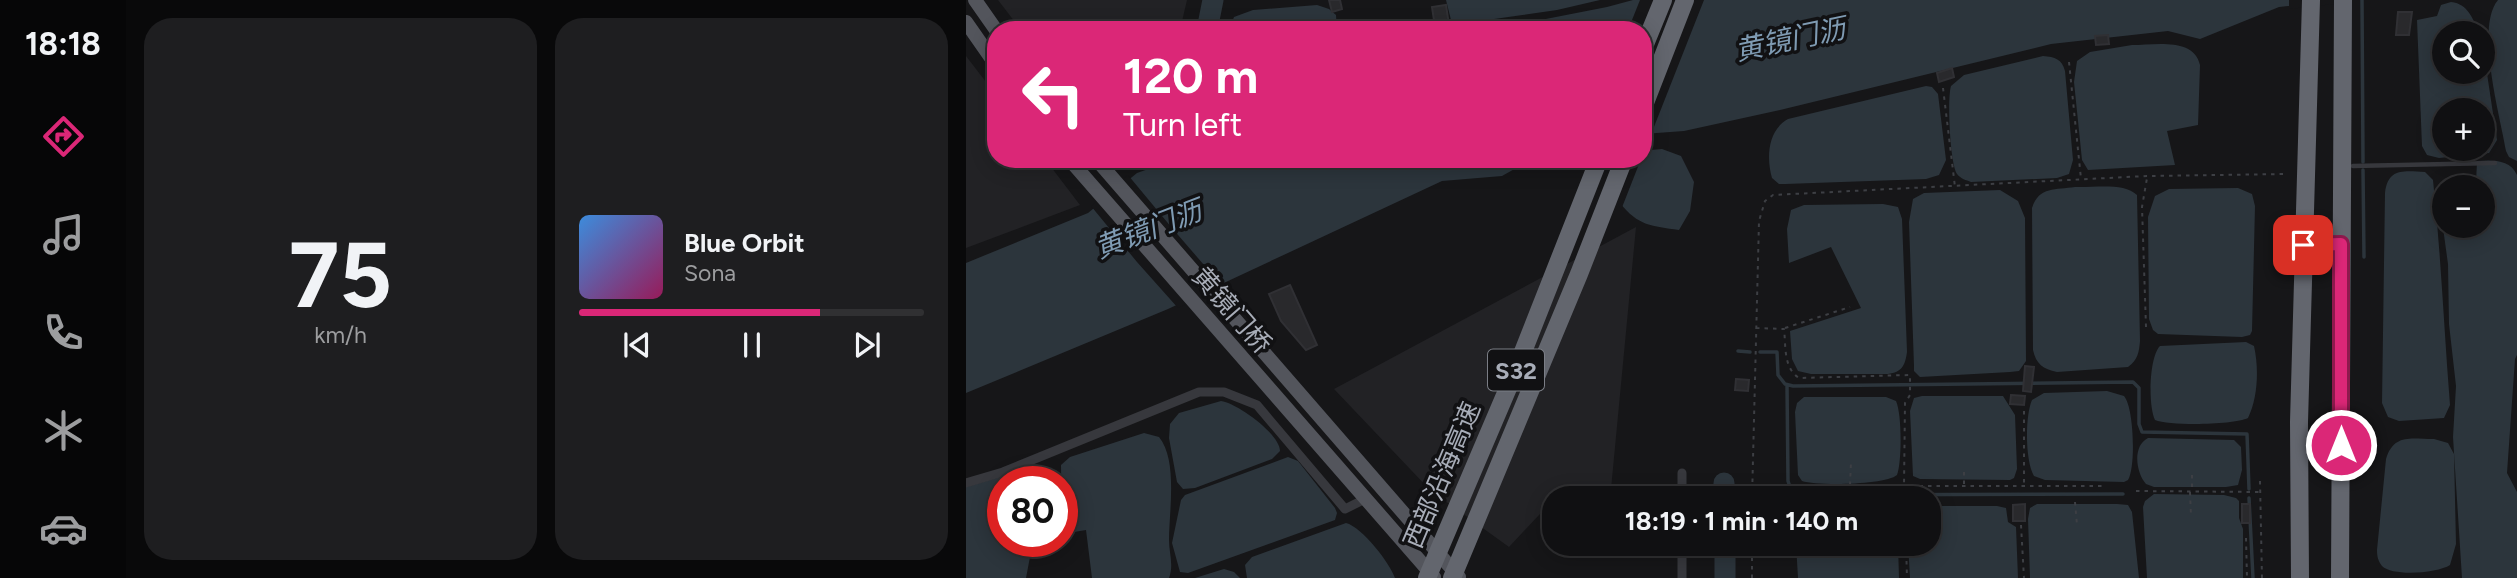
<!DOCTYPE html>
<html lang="en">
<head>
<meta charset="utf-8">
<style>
	:root { --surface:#101012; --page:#1e1e20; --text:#f1f3f6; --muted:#9c9d9f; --line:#303032; --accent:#db2777 }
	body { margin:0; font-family:Figtree,"Noto Sans SC",sans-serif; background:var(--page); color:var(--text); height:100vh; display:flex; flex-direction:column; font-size:26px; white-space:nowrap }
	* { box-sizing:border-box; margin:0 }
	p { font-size:23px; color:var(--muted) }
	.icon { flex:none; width:38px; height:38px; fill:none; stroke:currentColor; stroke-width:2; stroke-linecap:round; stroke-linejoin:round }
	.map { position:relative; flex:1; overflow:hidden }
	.side { display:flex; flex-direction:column; gap:18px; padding:18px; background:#09090a; width:840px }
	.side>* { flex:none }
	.hud { position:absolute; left:21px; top:21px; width:665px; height:147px; border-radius:28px; box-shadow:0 4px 18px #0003,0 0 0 2px var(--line); background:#db2777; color:#fff; overflow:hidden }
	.buttons { position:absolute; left:1466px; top:21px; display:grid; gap:14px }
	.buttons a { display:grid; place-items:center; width:63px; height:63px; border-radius:50%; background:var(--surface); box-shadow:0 4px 18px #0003,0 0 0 2px var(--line); font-size:35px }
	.speed { position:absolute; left:21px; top:466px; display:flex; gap:14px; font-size:35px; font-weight:700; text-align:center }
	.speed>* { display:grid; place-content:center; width:91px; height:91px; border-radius:50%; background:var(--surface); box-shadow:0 4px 18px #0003,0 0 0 2px var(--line); line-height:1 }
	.speed .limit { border:10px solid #d22; background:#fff; color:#111 }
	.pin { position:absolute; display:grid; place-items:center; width:60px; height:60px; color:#fff; margin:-30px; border-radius:14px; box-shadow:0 4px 10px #0006 }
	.me { position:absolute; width:77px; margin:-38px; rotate:0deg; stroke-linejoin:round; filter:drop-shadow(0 0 5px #0008) }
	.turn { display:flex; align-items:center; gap:24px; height:147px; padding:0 21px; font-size:32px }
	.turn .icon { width:91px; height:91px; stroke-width:2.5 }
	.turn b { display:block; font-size:49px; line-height:60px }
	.side .card { flex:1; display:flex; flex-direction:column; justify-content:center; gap:10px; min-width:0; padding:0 24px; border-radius:28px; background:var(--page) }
	.side .dial { align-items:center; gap:0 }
	.dial b { font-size:91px; line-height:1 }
	.song { display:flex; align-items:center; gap:21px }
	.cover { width:84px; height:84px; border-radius:10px; background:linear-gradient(135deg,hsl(210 70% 55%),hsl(330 70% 35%)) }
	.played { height:7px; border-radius:4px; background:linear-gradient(90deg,var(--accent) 70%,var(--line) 70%) }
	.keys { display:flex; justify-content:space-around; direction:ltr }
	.side .tiles { flex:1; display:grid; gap:18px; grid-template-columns:repeat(2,1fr) }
	.trip { position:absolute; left:576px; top:486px; width:399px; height:70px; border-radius:28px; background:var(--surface); box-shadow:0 4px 18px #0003,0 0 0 2px var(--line); font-weight:700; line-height:70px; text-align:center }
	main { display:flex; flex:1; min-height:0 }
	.dock { display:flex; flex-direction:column; width:126px; justify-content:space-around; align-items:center; background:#060607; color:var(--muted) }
	.dock .icon { width:49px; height:49px }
	.dock .on { color:var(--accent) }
	.dock b { font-size:32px; color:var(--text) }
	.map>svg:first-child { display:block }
	.built { fill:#222225 }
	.water { fill:#2c353c; fill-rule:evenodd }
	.pier { fill:#161618 }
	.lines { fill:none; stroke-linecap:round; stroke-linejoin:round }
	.stream { stroke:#2c353c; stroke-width:3.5 }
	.river { stroke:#2c353c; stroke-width:21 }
	.building { fill:#29292c; stroke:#303034; stroke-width:2 }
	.path { stroke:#3d3f44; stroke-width:2; stroke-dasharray:3.5 5; stroke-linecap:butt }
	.lane { stroke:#37383d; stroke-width:4.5 }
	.street { stroke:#37383d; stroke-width:9 }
	.primary { stroke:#53555c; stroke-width:14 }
	.highway { stroke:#63666e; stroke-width:18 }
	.highway-bridge { stroke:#63666e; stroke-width:18 }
	.route-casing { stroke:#8e194d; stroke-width:18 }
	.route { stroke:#db2777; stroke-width:12 }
	.labels { text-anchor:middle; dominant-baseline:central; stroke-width:7; stroke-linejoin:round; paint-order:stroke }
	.shield { fill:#111113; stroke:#7b7e86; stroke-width:2 }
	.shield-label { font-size:24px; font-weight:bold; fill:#a8adb8 }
	.street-label { font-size:26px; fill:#a8adb8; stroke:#111113 }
	.water-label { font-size:28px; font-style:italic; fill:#7f9bb3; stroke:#111113 }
</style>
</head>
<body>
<main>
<nav class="dock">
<b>18:18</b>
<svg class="icon on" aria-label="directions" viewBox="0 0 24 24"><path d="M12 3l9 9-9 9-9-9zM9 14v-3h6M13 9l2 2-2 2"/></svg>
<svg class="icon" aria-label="music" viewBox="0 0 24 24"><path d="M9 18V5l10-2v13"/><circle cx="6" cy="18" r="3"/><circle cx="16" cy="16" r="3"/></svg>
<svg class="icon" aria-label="phone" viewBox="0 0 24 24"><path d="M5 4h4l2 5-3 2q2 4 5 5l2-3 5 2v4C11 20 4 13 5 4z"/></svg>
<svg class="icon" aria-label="climate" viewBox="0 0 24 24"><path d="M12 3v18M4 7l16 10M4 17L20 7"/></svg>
<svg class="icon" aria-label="car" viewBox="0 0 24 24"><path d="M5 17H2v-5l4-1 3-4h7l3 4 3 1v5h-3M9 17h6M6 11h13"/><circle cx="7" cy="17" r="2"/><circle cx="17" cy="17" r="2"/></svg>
</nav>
<section class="side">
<div class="tiles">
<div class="card dial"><b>75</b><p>km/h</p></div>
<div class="card">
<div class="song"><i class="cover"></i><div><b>Blue Orbit</b><p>Sona</p></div></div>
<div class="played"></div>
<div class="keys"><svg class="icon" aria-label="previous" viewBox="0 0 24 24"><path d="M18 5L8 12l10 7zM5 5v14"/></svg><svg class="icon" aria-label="pause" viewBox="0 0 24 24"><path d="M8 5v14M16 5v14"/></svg><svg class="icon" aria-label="next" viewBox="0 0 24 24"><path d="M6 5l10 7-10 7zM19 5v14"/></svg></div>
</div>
</div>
</section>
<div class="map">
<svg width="1551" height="578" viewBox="0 0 1551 578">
	<rect width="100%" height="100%" fill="#161618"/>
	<path class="built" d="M32,0H221L214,30H55Z
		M0,56L30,95V159H79L114,205L0,248Z
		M670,227L645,489H600L588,499L543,547L464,490L368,389Z"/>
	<path class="water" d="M480,0H634L591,10L493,24L485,20Z
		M667,0H1376L1313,7L1234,39L1202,31L1085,44L814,110L718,131L677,134V30H524L641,7Z
		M1532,0H1551V161L1543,157L1540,151C1534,115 1509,27 1532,0Z
		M1485,2C1503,4 1506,19 1514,33H1479V72H1517V47L1531,140L1523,153L1473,158L1461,155L1456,146L1451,20L1471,16L1475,5ZM1479,110H1517V149H1479Z
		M351,5L363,9L370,15L371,30H263L268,17L287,10Z
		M1166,45C1188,45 1228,37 1234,65L1232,125L1201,131L1209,165L1122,170L1116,160L1108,82L1111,61L1124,52Z
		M1077,56C1089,57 1096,59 1099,71L1107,160L1103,174L1091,178L1005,182C1000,180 995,179 991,174C984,163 981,99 985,86L998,75Z
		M960,86L966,87L972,94L980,160L973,175L960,179L819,184H813L806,178C800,157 802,130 822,119Z
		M696,149L715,156L728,182L724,211L713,230C686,226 672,226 654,203L673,159H677V155L685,150Z
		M211,159H566L536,176L476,181L202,309L0,393V263L122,213L171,173Z
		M1511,161C1526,160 1544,159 1551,175V355L1549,359L1541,473L1551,492V578H1496L1487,437L1490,386L1483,324L1482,264L1472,191L1479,190V226H1517V187H1492L1510,184Z
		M1459,172L1467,180C1475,255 1478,330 1484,405L1478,418L1433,421L1422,417L1416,403L1419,193C1422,168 1437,171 1459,172Z
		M1109,187C1127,188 1158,182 1171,195L1174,341C1173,352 1172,360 1162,367L1091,372C1077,369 1070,364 1067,350L1066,208C1073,186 1090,190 1109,187Z
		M1272,188L1286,194L1289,206L1286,331L1284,335L1276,337L1192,334L1187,330L1183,319L1182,217L1189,196L1203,189Z
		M1034,190L1052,201L1059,218L1060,361L1053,371L1044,372L954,377L948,371V366L943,222L947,199L958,193Z
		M917,204L932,207L936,219L941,352C939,366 936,372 922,374H845L832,371L826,359L824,331L895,308L865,247L823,263L821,229L825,210L838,205Z
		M1280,342L1288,346C1293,368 1292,398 1282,418C1268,425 1204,426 1189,420C1182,406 1183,357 1194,346Z
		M1141,391L1158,396C1168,407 1170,467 1162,480L1158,482L1079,480L1068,476C1059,461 1059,416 1066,400L1078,393Z
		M956,396H1037L1049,415L1051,469L1048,478L1044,480L954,479L947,476L944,411L948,398Z
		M838,397H920L930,401C936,414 936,462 931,475C920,485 851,486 836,481L832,475L829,412L831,403Z
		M255,401C271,403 314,434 314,451L306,459L229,488L217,489L211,482L203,438L204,424L213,413Z
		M178,433L193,437C212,460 203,512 203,540C203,553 208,565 203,578H126L120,530L96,534L95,465L104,457Z
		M1182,438L1268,440L1275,447L1276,470L1272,485L1260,487H1188L1180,484C1170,473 1166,446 1182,438Z
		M1468,439L1482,443L1488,454L1490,544L1484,565C1472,573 1427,577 1416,566C1412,561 1411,556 1411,550L1420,459C1428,433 1445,439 1468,439Z
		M322,457L332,461L369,508L371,513L369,520L222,573L214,572L206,543L215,500L219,495Z
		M65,468L73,472L76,481H37V541H67L60,578H0V487Z
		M1188,494L1258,495L1270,498L1273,501V518L1277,529V578H1181L1177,507L1179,501Z
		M1071,504H1151L1162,505L1166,512L1173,578H1064L1062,519L1064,508Z
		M963,506H1031L1040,508L1042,522L1050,527L1052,578H944L942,544H962Z
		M380,523C396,527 424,563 429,578H281L279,565L286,557Z
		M830,544H932L933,578H832Z
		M258,569L268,572L274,578H229Z"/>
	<path class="pier" d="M674,0H738L684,137L677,138V30H662Z
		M1323,0H1379L1377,3L1323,9Z
		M669,159H675L655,210L651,202Z
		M162,175L206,228L257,287L212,308L171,262L125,206Z"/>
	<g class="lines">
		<path class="stream" d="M1396,0L1397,162
			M1397,170L1398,257
			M772,351L784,352
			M794,352H811L812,375L819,384L827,386L1167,382L1173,388V424L1176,432L1281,434L1283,489
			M821,385L822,481L826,493L831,495L1157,494
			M1283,498L1287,578"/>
		<path class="river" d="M241,30L247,0
			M758,483V499
			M759,544V578"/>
	</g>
	<path class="building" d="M363,0H374L376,9L366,12Z
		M480,5L483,25L469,27L466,7Z
		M1432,12H1446L1443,35H1430Z
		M1142,35L1143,44L1130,45L1129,36Z
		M986,68L988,77L973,82L971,73Z
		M324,285L351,345L340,350L315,321L303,294Z
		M1059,366L1068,367L1065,392L1057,391Z
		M770,379L783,380L782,391L769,390Z
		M1045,395L1059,396L1058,405L1044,404Z
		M1059,504V521H1047V505Z
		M1276,504H1284V523H1276Z"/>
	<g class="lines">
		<path class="path" d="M1103,62L1115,179
			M977,88L989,187
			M1180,327L1176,207L1181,178
			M790,328L818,329C820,345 817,368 833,378L944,375V395L939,403L938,486
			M819,328L884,307
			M1058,411V486
			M998,472V485
			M1226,475V491
			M1294,481L1296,578
			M884,485L885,462
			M843,486H1138
			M1170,491L1295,492
			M1224,492L1225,516
			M786,499L793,221L799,201L807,195L1181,176L1321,174
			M1109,502L1111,525
			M1055,525L1058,578
			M1280,538L1281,578
			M940,544L941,578
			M786,578V544"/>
		<path class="lane" d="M1387,166L1529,163"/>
		<path class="street" d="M0,483L37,472L233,392H258L291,405L379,509L399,499
			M716,499V473
			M716,578V544"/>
		<path class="primary" d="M9,0L30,30
			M0,22L30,65
			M103,159L468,577
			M130,159L493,577"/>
		<path class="highway" d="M677,49L697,0
			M677,108L719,0
			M1337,245L1375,244
			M1334,578L1333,422L1345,0
			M1374,578L1377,0"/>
		<path class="highway-bridge" d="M461,578L551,367L633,159
			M486,578L613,274L658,159"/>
	</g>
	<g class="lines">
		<g class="route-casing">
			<path id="route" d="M1337,245L1375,244V445"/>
		</g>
		<use href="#route" class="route"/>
	</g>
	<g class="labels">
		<rect class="shield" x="522" y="349.5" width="56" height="41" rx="5"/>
		<g class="shield-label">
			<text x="550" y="370">S32</text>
		</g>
		<g class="street-label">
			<text transform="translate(266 310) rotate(49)">黄镜门桥</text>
			<text transform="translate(476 475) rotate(-67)">西部沿海高速</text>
		</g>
		<g class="water-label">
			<text transform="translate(824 39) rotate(-12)">黄镜门沥</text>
			<text transform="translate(182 229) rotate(-21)">黄镜门沥</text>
		</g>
	</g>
</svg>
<div class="buttons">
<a><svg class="icon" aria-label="search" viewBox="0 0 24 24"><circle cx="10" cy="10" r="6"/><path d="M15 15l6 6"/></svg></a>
<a>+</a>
<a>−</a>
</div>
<div class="speed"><div class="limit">80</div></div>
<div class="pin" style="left:1337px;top:245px;background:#d93025"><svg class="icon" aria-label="arrive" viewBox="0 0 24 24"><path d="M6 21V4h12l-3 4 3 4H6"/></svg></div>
<svg class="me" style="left:1375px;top:445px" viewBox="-20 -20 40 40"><circle r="17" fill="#db2777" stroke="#fff" stroke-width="3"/><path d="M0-11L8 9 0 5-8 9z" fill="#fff"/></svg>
<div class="trip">18:19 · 1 min · 140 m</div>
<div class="hud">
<div class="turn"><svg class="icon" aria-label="left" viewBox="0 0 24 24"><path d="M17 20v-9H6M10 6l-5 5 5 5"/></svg><div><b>120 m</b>Turn left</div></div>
</div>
</div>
</main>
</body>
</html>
